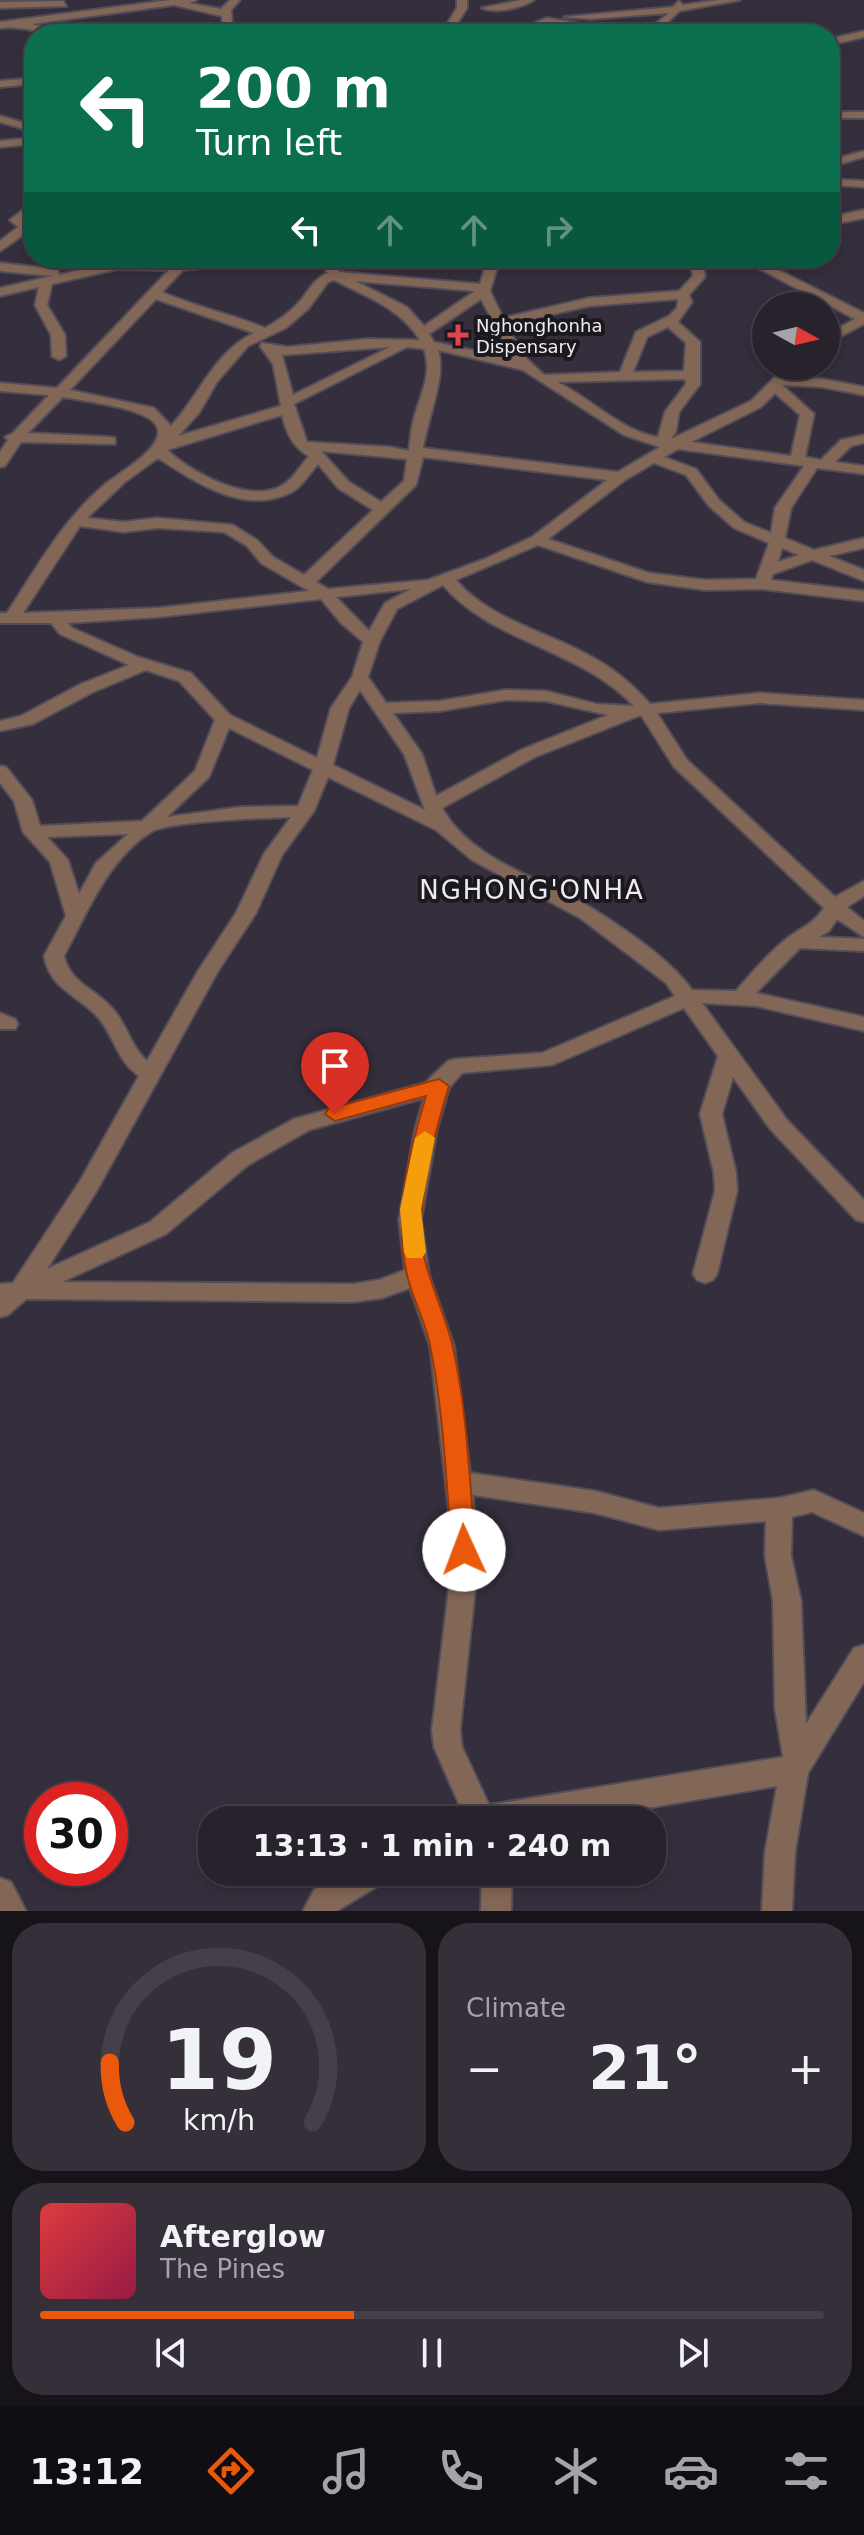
<!DOCTYPE html>
<html lang="en">
<head>
<meta charset="utf-8">
<style>
	:root { --surface:#28222d; --page:#342f39; --text:#f1f3f6; --muted:#a5a4aa; --line:#443f49; --accent:#ea580c }
	body { margin:0; font-family:"DejaVu Sans",sans-serif; background:var(--page); color:var(--text); height:100vh; display:flex; flex-direction:column; font-size:30px; white-space:nowrap }
	* { box-sizing:border-box; margin:0 }
	p { font-size:26px; color:var(--muted) }
	.icon { flex:none; width:44px; height:44px; fill:none; stroke:currentColor; stroke-width:2; stroke-linecap:round; stroke-linejoin:round }
	.map { position:relative; height:1911px; overflow:hidden }
	.drawer { display:flex; flex-direction:column; gap:12px; padding:12px; background:#161319; flex:1 }
	.drawer>* { flex:none }
	.top-card { position:absolute; left:24px; top:24px; width:816px; height:244px; border-radius:32px; box-shadow:0 4px 12px #0003,0 0 0 2px var(--line); background:#0b6e4f; color:#fff; overflow:hidden }
	.needle { width:52px; rotate:98deg }
	.controls { position:absolute; left:752px; top:292px; display:grid; gap:16px }
	.controls a { display:grid; place-items:center; width:88px; height:88px; border-radius:50%; background:var(--surface); box-shadow:0 4px 12px #0003,0 0 0 2px var(--line); font-size:40px }
	.speed { position:absolute; left:24px; top:1782px; display:flex; gap:16px; font-size:40px; font-weight:700; text-align:center }
	.speed>* { display:grid; place-content:center; width:104px; height:104px; border-radius:50%; background:var(--surface); box-shadow:0 4px 12px #0003,0 0 0 2px var(--line); line-height:1 }
	.speed .limit { border:12px solid #d22; background:#fff; color:#111 }
	.pin { position:absolute; display:grid; place-items:center; width:68px; height:68px; color:#fff; margin:-82px -34px; border-radius:50% 50% 50% 0; rotate:-45deg; box-shadow:0 0 8px #0007 }
	.pin .icon { rotate:45deg }
	.me { position:absolute; width:88px; margin:-44px; rotate:358deg; stroke-linejoin:round; filter:drop-shadow(0 0 6px #0008) }
	.turn { display:flex; align-items:center; gap:28px; height:168px; padding:0 40px; font-size:36px }
	.turn .icon { width:104px; height:104px; stroke-width:2.5 }
	.turn b { display:block; font-size:56px; line-height:68px }
	.lanes { display:flex; align-items:center; height:76px; padding:0 40px; background:#0003; justify-content:center; gap:40px; direction:ltr }
	.lanes .off { opacity:.35 }
	.big { font-size:60px; font-weight:700; line-height:1.1 }
	.drawer .card { flex:1; display:flex; flex-direction:column; justify-content:center; gap:12px; min-width:0; padding:0 28px; border-radius:32px; background:var(--page) }
	.drawer .dial { align-items:center; gap:0 }
	.dial svg { height:208px; overflow:visible; fill:none; stroke:var(--line); stroke-width:7; stroke-linecap:round; text-anchor:middle }
	.dial text { fill:var(--text); stroke:none }
	.song { display:flex; align-items:center; gap:24px }
	.cover { width:96px; height:96px; border-radius:12px; background:linear-gradient(135deg,hsl(0 70% 55%),hsl(340 70% 35%)) }
	.played { height:8px; border-radius:4px; background:linear-gradient(90deg,var(--accent) 40%,var(--line) 40%) }
	.keys { display:flex; justify-content:space-around; direction:ltr }
	.heat { display:flex; justify-content:space-between; align-items:center; font-size:44px; direction:ltr }
	.drawer .tiles { flex:1; display:grid; gap:12px; grid-template-columns:1fr 1fr }
	.card:last-child { grid-column:span 2 }
	.trip { position:absolute; left:198px; top:1806px; width:468px; height:80px; border-radius:32px; background:var(--surface); box-shadow:0 4px 12px #0003,0 0 0 2px var(--line); font-weight:700; line-height:80px; text-align:center }
	.tab-bar { display:flex; height:128px; justify-content:space-around; align-items:center; background:#100e12; color:var(--muted) }
	.tab-bar .icon { width:56px; height:56px }
	.tab-bar .active { color:var(--accent) }
	.tab-bar b { font-size:36px; color:var(--text) }
	.map>svg:first-child { display:block }
	.lines { fill:none; stroke-linecap:round; stroke-linejoin:round }
	.minor-casing { stroke:#534c59; stroke-width:4 }
	.minor { fill:#836756; fill-rule:evenodd }
	.route { fill:#ea580c; stroke:#983908; stroke-width:2 }
	.slow { fill:#f59e0b }
	.health-dot { fill:#e0444e; stroke:#1b181e; stroke-width:3 }
	.labels { text-anchor:middle; dominant-baseline:central; stroke-width:8; stroke-linejoin:round; paint-order:stroke }
	.far-poi-label { font-size:18px; fill:#efebf4; stroke:#1b181e; text-anchor:start }
	.quarter-label { font-size:26px; letter-spacing:2px; fill:#efebf4; stroke:#1b181e }
</style>
</head>
<body>
<div class="map">
<svg width="864" height="1911" viewBox="0 0 864 1911">
	<rect width="100%" height="100%" fill="#352e3c"/>
	<g class="lines">
		<g class="minor-casing">
			<path id="minor" d="M170,0H197L189,3L221,9L230,0H240L231,10L233,34H223L222,16L174,5L32,24L61,34C39,34 22,25 0,28V22Z
				M457,0H467V8L455,27L476,34H441L457,8Z
				M521,0H534C521,8 496,14 482,8Z
				M718,0H740L679,11L656,34H643L669,13L590,19L564,17L673,7L679,1L683,5Z
				M63,1L66,6L0,8V2Z
				M547,18L576,23C567,27 560,24 550,24C535,25 522,34 505,34Z
				M864,31V37L830,45V39Z
				M34,78V84L0,87V81Z
				M830,112H864V118H830Z
				M0,116L32,125L34,144L0,147V141L30,138L24,129L0,122Z
				M864,151V157L830,167V160Z
				M830,179L864,181V187L830,185Z
				M34,201V210L23,220L34,227V237L26,233L0,251V241L18,227L10,220Z
				M864,210V218L830,225V217Z
				M181,258H194L191,262L263,258L257,262L183,270L162,292C196,307 231,314 265,328C278,321 291,312 301,300C309,290 315,278 328,273L322,265L325,258H337L334,265L339,272L480,284L488,258H500L490,291L503,318L589,298L679,291L693,276L690,258H702L705,277L689,295L692,302L678,322L700,342V384L679,412L676,431L671,439L751,401L786,366H801L790,377L822,379L864,387V395L822,387L782,385L814,414L805,457L821,460L841,440L864,435V443L851,446L835,462L864,466V474L817,468L791,508L785,538L814,550L864,538V548L829,556L864,570V581L812,560L773,574L771,580L864,591V601L762,589L705,590L647,582L538,545L456,580C492,622 551,632 597,660C617,671 635,687 650,704L760,693L864,700V710L760,703L657,713L687,760L835,897L864,881V896L847,907L864,921V937L837,919L829,931L819,937L864,939V951L800,948L756,993L864,1017V1031L756,1006L702,1003L787,1120L864,1200V1222L856,1220L771,1130L733,1077L722,1114L736,1173L737,1191L717,1274L713,1280L705,1283L697,1280L693,1274L715,1191L714,1173L700,1114L718,1056L684,1008L552,1065L462,1073L449,1088L437,1129L421,1220L429,1275L454,1346L470,1473L595,1491L659,1508L779,1498L814,1490L864,1513V1536L812,1512L792,1517L791,1556L801,1601L806,1724L854,1648L864,1645V1682L808,1773L795,1852L792,1911H762L765,1852L777,1786L576,1820H466L434,1747L432,1730L451,1571V1529L430,1346L410,1288L382,1298L353,1302L26,1299L8,1315L0,1317V1284L13,1283L80,1181L139,1076C116,1060 114,1034 96,1015C75,994 50,988 44,956L66,916L50,862L23,832L14,801L0,783V766L6,767L32,800L40,826L142,821L195,771L215,720L179,681L146,670L93,692L33,724L0,731V721L21,716L81,684L129,665L60,634L51,623H0V613H7C37,567 62,521 104,485C118,473 169,446 156,425C146,408 84,401 63,397L28,433L110,437L115,438V444L21,442L5,466L0,467V452L8,440L5,437L13,433L49,395L0,391V383L57,388L169,270L118,269L52,284L47,305L65,335L66,356L59,360L52,356L51,335L35,305L39,287L0,296V288L52,276L0,271V263L54,269L58,270L59,275L118,261L176,263ZM334,280C367,297 400,308 420,340L368,339L288,347L262,343L260,346L273,364L281,406L178,436L199,413L217,382L248,346L286,328L308,309L328,282ZM355,281L475,291L424,326L407,307ZM156,299L254,333C215,351 199,396 171,426L154,408L70,390ZM481,299L513,359L434,342L429,334ZM678,299L677,308L669,316L636,332L620,372L544,375L526,358L506,325L589,306ZM668,327L686,343L684,371L633,372L647,337ZM390,347L293,395L282,355ZM407,347L424,349C433,374 420,395 414,418C411,429 410,440 409,451L390,447L307,442L294,404ZM438,350L523,370L624,435L660,447L618,472L423,448C427,421 447,374 438,350ZM685,379L686,384L665,412L658,437C624,433 589,397 557,382ZM775,393L800,415L791,456L691,442L761,407ZM282,415C286,432 293,448 309,456C301,465 293,479 283,485C250,505 192,473 167,450ZM678,449L804,466L775,508L771,533L744,522L719,500L696,469L664,457ZM321,451L407,459L404,481L381,502L349,482ZM423,457L607,480L532,537L485,559L428,580L328,589L316,582L416,485ZM158,458C197,483 245,516 292,492C302,487 310,473 318,464L338,488L373,510L304,575L273,557L257,540L233,525L157,518L124,522L87,518L125,482ZM654,463L686,475L709,506L734,528L769,543L756,579L705,580L649,573L548,539L625,480ZM80,526L124,532L157,528L224,532L247,546L261,563L309,591L158,608L23,613ZM782,548L799,555L778,562ZM443,585C492,643 579,648 634,706L596,704L546,691L505,690L440,701L386,703L368,677L380,641L397,609ZM411,589L385,603L369,631L336,597ZM321,599L341,623L363,642L352,677L331,708L317,758L230,715L191,673L138,657L72,628L68,623L158,617ZM360,690L404,754L425,810L333,765L349,708ZM505,700L546,701L608,715L523,749L436,796L422,754L393,713L440,711ZM641,715L674,767L824,908C813,925 800,928 785,940C767,955 752,972 736,991L692,990C671,960 625,929 593,909C544,879 471,861 442,808L535,757ZM229,728L313,770L298,806L241,807L167,817L209,777ZM328,777L436,830L472,860L580,918L666,983L675,996L542,1053L456,1059L448,1061L425,1083L294,1119L232,1153L150,1222L47,1269L96,1192L218,971L256,913L282,855L314,811ZM291,817L264,854L236,913L198,971L147,1061C130,1046 127,1023 111,1007C94,988 70,983 64,956C87,913 108,859 151,832C168,821 267,818 291,817ZM128,834L96,863L79,894L68,860L47,837ZM424,1098L415,1129L399,1220L405,1270L379,1280L353,1284L62,1282L166,1234L248,1165L309,1130ZM473,1495L595,1513L659,1530L766,1521L765,1556L773,1601L775,1708L783,1757L489,1805L462,1747L460,1730L477,1571Z
				M739,258H754L864,313V324L826,344V335L855,319Z
				M0,1013L15,1019L18,1024L15,1029H0Z
				M345,1872H388L384,1882L337,1911H303L314,1890Z
				M482,1872H512L511,1911H481Z
				M0,1878L11,1882L26,1911H0Z"/>
		</g>
		<use href="#minor" class="minor"/>
	</g>
	<path class="route" d="M439,1079L449,1086C436,1128 425,1173 421,1218C417,1264 444,1305 453,1348C468,1414 469,1483 476,1550L472,1557L464,1560L455,1557L452,1550C446,1484 444,1416 431,1350C427,1324 413,1301 407,1275C393,1216 409,1153 426,1096L335,1121L325,1114L328,1109Z"/>
	<path class="slow" d="M425,1131L435,1138L421,1209L426,1252L422,1258H407L404,1252L400,1209L415,1138Z"/>
	<path class="health-dot" d="M454 323h8v8h8v8h-8v8h-8v-8h-8v-8h8z"/>
	<g class="labels">
		<g class="far-poi-label">
			<text x="476" y="325">Nghonghonha<tspan x="476" dy="21">Dispensary</tspan></text>
		</g>
		<g class="quarter-label">
			<text x="532" y="890">NGHONG'ONHA</text>
		</g>
	</g>
</svg>
<div class="controls">
<a><svg class="needle" viewBox="-14 -14 28 28"><path d="M0-13l5 13h-10z" fill="#e53935"/><path d="M0 13l5-13h-10z" fill="#a5a4aa"/></svg></a>
</div>
<div class="speed"><div class="limit">30</div></div>
<div class="pin" style="left:335px;top:1114px;background:#d93025"><svg class="icon" aria-label="arrive" viewBox="0 0 24 24"><path d="M6 21V4h12l-3 4 3 4H6"/></svg></div>
<svg class="me" style="left:464px;top:1550px" viewBox="-20 -20 40 40"><circle r="19" fill="#fff"/><path d="M0-13L10 11 0 6-10 11z" fill="#ea580c"/></svg>
<div class="trip">13:13 · 1 min · 240 m</div>
<div class="top-card">
<div class="turn"><svg class="icon" aria-label="left" viewBox="0 0 24 24"><path d="M17 20v-9H6M10 6l-5 5 5 5"/></svg><div><b>200 m</b>Turn left</div></div>
<div class="lanes"><svg class="icon" aria-label="left" viewBox="0 0 24 24"><path d="M17 20v-9H6M10 6l-5 5 5 5"/></svg><svg class="icon off" aria-label="ahead" viewBox="0 0 24 24"><path d="M12 20V5M6 11l6-6 6 6"/></svg><svg class="icon off" aria-label="ahead" viewBox="0 0 24 24"><path d="M12 20V5M6 11l6-6 6 6"/></svg><svg class="icon off" aria-label="right" viewBox="0 0 24 24"><path d="M7 20v-9h11M14 6l5 5-5 5"/></svg></div>
</div>
</div>
<section class="drawer">
<div class="tiles">
<div class="card dial"><svg viewBox="0 0 100 80">
<path d="M14 69A42 42 0 1 1 86 69"/>
<path d="M14 69A42 42 0 0 1 8 46" stroke="#ea580c"/>
<text x="50" y="56" font-size="32" font-weight="700">19</text>
<text x="50" y="72" font-size="11">km/h</text>
</svg></div>
<div class="card"><p>Climate</p>
<div class="heat"><a>−</a><b class="big">21°</b><a>+</a></div>
</div>
<div class="card">
<div class="song"><i class="cover"></i><div><b>Afterglow</b><p>The Pines</p></div></div>
<div class="played"></div>
<div class="keys"><svg class="icon" aria-label="previous" viewBox="0 0 24 24"><path d="M18 5L8 12l10 7zM5 5v14"/></svg><svg class="icon" aria-label="pause" viewBox="0 0 24 24"><path d="M8 5v14M16 5v14"/></svg><svg class="icon" aria-label="next" viewBox="0 0 24 24"><path d="M6 5l10 7-10 7zM19 5v14"/></svg></div>
</div>
</div>
</section>
<nav class="tab-bar">
<b>13:12</b>
<svg class="icon active" aria-label="directions" viewBox="0 0 24 24"><path d="M12 3l9 9-9 9-9-9zM9 14v-3h6M13 9l2 2-2 2"/></svg>
<svg class="icon" aria-label="music" viewBox="0 0 24 24"><path d="M9 18V5l10-2v13"/><circle cx="6" cy="18" r="3"/><circle cx="16" cy="16" r="3"/></svg>
<svg class="icon" aria-label="phone" viewBox="0 0 24 24"><path d="M5 4h4l2 5-3 2q2 4 5 5l2-3 5 2v4C11 20 4 13 5 4z"/></svg>
<svg class="icon" aria-label="climate" viewBox="0 0 24 24"><path d="M12 3v18M4 7l16 10M4 17L20 7"/></svg>
<svg class="icon" aria-label="car" viewBox="0 0 24 24"><path d="M5 17H2v-5l4-1 3-4h7l3 4 3 1v5h-3M9 17h6M6 11h13"/><circle cx="7" cy="17" r="2"/><circle cx="17" cy="17" r="2"/></svg>
<svg class="icon" aria-label="filters" viewBox="0 0 24 24"><path d="M4 7h16M4 17h16"/><circle cx="9" cy="7" r="2"/><circle cx="15" cy="17" r="2"/></svg>
</nav>
</body>
</html>
